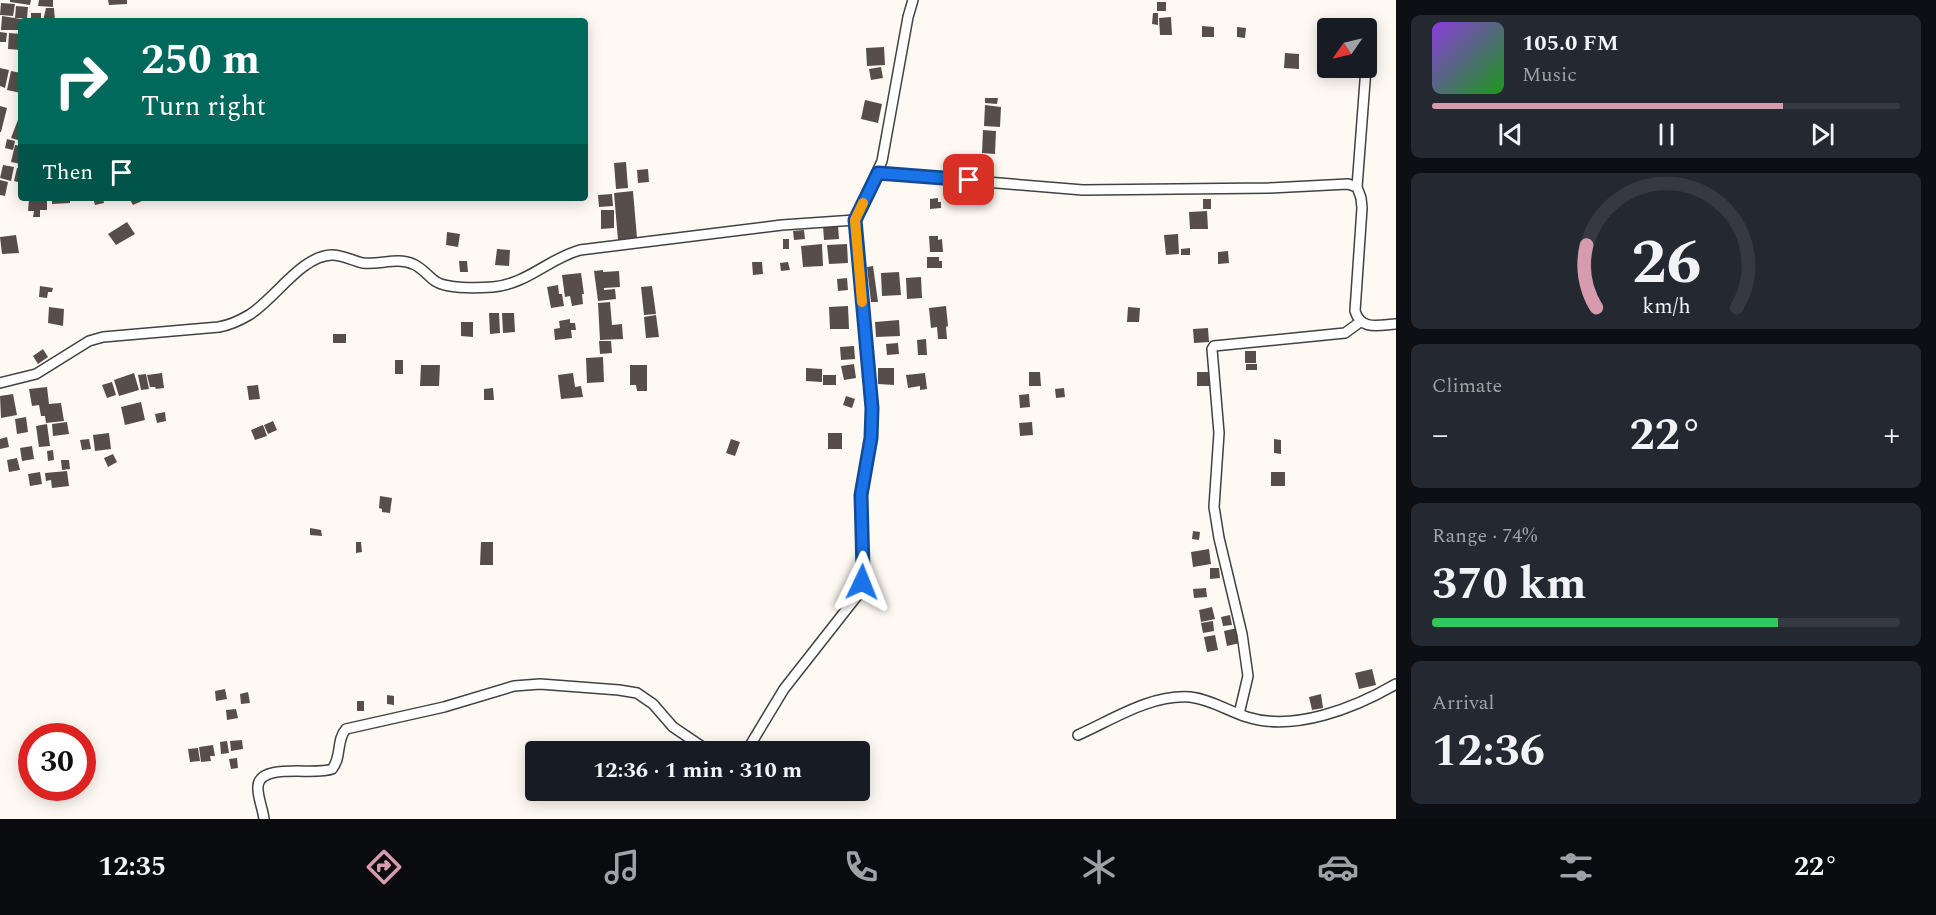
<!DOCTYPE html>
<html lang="en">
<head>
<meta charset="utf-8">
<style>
	:root { --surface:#171b24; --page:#242831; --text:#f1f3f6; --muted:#9ea1a6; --line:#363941; --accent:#d69bad }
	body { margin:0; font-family:Spectral,serif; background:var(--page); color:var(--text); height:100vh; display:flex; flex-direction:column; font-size:22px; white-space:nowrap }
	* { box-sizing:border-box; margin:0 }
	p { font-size:20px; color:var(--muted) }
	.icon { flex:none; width:33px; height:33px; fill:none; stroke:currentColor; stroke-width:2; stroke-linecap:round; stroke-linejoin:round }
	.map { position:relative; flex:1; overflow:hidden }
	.panel { display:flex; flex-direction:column; gap:15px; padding:15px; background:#0d0f14; width:540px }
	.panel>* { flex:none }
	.banner { position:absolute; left:18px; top:18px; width:570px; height:183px; border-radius:6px; box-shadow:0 3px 15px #0003; background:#00695c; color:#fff; overflow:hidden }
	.needle { width:39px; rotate:236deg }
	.fabs { position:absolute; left:1317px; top:18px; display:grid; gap:12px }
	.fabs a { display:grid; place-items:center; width:60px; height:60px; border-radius:6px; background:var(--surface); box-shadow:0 3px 15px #0003; font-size:30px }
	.speed { position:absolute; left:18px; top:723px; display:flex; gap:12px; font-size:30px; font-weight:700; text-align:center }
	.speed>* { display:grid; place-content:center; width:78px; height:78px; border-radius:50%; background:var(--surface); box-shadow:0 3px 15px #0003; line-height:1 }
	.speed .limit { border:9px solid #d22; background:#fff; color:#111 }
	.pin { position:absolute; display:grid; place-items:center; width:51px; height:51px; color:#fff; margin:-26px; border-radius:12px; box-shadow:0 3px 9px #0006 }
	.me { position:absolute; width:66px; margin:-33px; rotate:2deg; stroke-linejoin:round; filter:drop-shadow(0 0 4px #0008) }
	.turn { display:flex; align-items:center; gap:21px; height:126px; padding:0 24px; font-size:27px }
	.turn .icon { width:78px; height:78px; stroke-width:2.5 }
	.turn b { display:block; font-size:42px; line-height:51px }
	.then { display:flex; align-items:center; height:57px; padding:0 24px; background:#0003; gap:12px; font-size:22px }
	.big { font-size:45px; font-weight:700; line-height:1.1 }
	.panel .widget { flex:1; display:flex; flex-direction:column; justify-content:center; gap:9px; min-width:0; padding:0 21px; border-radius:9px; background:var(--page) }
	.panel .dial { align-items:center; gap:0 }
	.dial svg { height:156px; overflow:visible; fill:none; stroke:var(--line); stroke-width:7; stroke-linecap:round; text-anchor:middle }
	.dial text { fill:var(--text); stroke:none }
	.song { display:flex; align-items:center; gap:18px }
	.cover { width:72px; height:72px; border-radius:9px; background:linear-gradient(135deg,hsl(270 70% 55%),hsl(120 70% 35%)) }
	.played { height:6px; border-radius:3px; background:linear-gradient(90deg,var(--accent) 75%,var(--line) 75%) }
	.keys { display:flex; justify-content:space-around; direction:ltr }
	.heat { display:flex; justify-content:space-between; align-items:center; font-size:33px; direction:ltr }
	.charge { height:9px; border-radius:4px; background:linear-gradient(90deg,#34c759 74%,var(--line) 0) }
	.trip { position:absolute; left:525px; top:741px; width:345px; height:60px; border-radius:6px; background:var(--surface); box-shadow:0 3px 15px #0003; font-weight:700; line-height:60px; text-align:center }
	.tab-bar { display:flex; height:96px; justify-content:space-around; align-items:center; background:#090b0e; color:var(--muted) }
	.tab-bar .icon { width:42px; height:42px }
	.tab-bar .on { color:var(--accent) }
	.tab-bar b { font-size:27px; color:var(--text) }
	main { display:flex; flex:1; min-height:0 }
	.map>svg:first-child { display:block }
	.building { fill:#574e4c }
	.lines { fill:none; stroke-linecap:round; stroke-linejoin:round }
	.minor-casing { stroke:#424242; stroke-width:12 }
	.minor { stroke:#fff; stroke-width:9 }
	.route-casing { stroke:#114b97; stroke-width:15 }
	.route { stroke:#1a73e8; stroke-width:10 }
	.slow { stroke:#f59e0b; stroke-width:10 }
</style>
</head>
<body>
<main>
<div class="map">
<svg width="1396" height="819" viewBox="0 0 1396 819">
	<rect width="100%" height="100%" fill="#fef9f2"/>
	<path class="building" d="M10,0H31L30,5L10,2Z
		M39,0H53V7L38,6Z
		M108,0H127V4L109,5Z
		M1157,2H1166V11H1157Z
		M1,3L15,4L13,16L0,15Z
		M16,6L28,7L27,18H15Z
		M46,8H54L55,21H43Z
		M31,13H41V21H31Z
		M1153,13H1158V25L1152,24Z
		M2,16L21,19V30H1Z
		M1171,17L1172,35H1160L1159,18Z
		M1202,26L1214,27V37H1202Z
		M1237,27L1246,28L1245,38L1237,37Z
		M1319,28H1327L1328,35H1320Z
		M0,32L7,33L6,42H0Z
		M9,33L21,34V50L8,49Z
		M884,47L885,65L867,66L866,48Z
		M1285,53L1299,54V69L1284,68Z
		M881,67L883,78L871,80L869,69Z
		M0,68L9,70L5,88L0,86Z
		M11,71L21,73V93L7,90Z
		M985,98H998L997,104L985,103Z
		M865,100L882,104L878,123L861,119Z
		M985,105L1001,107L1000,127L984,126Z
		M0,106L7,108L1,132H0Z
		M21,112V141L11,138Z
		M983,130L996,131L995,154L982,153Z
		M7,139L15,141L13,150L5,148Z
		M15,145L21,146V164L11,162Z
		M982,155L988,156L987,165L981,164Z
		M626,162L628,188L616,189L614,163Z
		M3,165L14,167L11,181L0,178Z
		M17,168H21V183L14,181Z
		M648,169L649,182L638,183L637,170Z
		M0,180L8,182L5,196L0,195Z
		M633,191L637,238L618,240L614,193Z
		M612,194L613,206L599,207L598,195Z
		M52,198H70V203L52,204Z
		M93,198H103L104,203L95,205Z
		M129,198H141L142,201L133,205Z
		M938,198V202H941V208L930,209V199Z
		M39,199H47V210H40V217H33L34,211H28L29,200L39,201Z
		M1203,199H1211V209H1203Z
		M601,210H614V228L601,229Z
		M1207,211L1208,229H1190L1189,212Z
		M127,222L135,234L116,245L108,234Z
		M838,225L839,239L824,240L823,226Z
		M804,230L805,239L794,240L793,231Z
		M447,232L460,234L458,247L446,245Z
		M1178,234L1179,254L1166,255L1164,235Z
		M16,235L19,253L2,254L0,237Z
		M929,236H938V240L942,239L943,252H930Z
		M783,239H789V249H783Z
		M822,244L823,266L803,267L801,246Z
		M847,244L848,263L829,264L827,245Z
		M1190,248V255H1181V249Z
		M497,249L510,250L509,266L495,265Z
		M1228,251L1229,263L1218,264V252Z
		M927,257H939V261H942V268H927Z
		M459,261H467L468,272H460Z
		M752,262H762L763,274L753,275Z
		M788,262L790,270L781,271L780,263Z
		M873,266L878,302H871L867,267Z
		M603,270V272L619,271L620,287L604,288V290L615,289L616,299L598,301L594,271Z
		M899,272L901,295L882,296L881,273Z
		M581,273L584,294H582L583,304L572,306L570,296L565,297L562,275Z
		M921,277L922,298L907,299L906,278Z
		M847,278L848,290L838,291L837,279Z
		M558,285L559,294H562L564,306L551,308L547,287Z
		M40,286L53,288L52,292H48L47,298L39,297Z
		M652,286L656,314L644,315L641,287Z
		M610,302L612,325L622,324L623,339L600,340L598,303Z
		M848,306L849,329H830L829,307Z
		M946,306L948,326L946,327L947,339H938L937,327L931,328L929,308Z
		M49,307L64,309L63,326L48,323Z
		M1128,307L1140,308L1139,322H1127Z
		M489,313H499L500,333L490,334Z
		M502,313H514L515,332L503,333Z
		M656,315L659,337L646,338L644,317Z
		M570,319V323H575L576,330H571L572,338L555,340L554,329L560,328L559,321Z
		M899,320L900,336L876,337L875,322Z
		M461,322H473V337L461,336Z
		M1208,328L1209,342L1194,343L1193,329Z
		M333,334H346V343H333Z
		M926,339L927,355H918L917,340Z
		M599,341H611L612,353L600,354Z
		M898,343L899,354L887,355L886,344Z
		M854,346L855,359L841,360L840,347Z
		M43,349L48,357L38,364L33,356Z
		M1245,351H1256V363H1245Z
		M603,357L604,382L587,383L586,358Z
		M395,360H403V374H395Z
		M854,364L856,378L844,380L841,366Z
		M1246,364H1257V370H1246Z
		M421,365H440L439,386H420Z
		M630,365H647V391H637L636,385H630Z
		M806,368L822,369V382L806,381Z
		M878,368H894V385L878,384Z
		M1029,372H1040L1041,386H1029Z
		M1197,372H1211L1210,386H1197Z
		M134,373L139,390L119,396L114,380Z
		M162,373L164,388L156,389L155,387H150L147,375Z
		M573,373L575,387L581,386L583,397L561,399L558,375Z
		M925,373L927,389L920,390V386L908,388L906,375Z
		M146,374L149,389L141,390L138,375Z
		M823,375H836V385H823Z
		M112,382L116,395L107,398L102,385Z
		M258,385L260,399L249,400L247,386Z
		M47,387L49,404L61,403L64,421L46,423L45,416H41L39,405L32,406L29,389Z
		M493,388L494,400H484V389Z
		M1064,388L1065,397L1056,398L1055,389Z
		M13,394L17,415L1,418L0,396Z
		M1029,394L1030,407L1020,408L1019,395Z
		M846,396L855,399L852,408L843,405Z
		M141,402L145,420L125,425L121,407Z
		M165,412L166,421L157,423L155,414Z
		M26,417L28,432L17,434L15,419Z
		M273,421L277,430L268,434L264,425Z
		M67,422L69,434L53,436L52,424Z
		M1032,422L1033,435L1020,436L1019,423Z
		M47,424L50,446L39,447L36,426Z
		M263,425L267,436L255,440L251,430Z
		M109,433L111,449L95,451L93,435Z
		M828,433H842V449H828Z
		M7,437L9,447L0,449V439Z
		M89,439L91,449L82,450L80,440Z
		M731,439L740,442L735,456L726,453Z
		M1274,439L1281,440V454L1274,453Z
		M32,446L34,459L22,461L20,448Z
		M53,450L54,460L48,461L47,451Z
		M113,454L117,462L108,467L104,458Z
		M17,458L20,470L9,472L7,460Z
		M61,460H69L70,469L62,470Z
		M67,471L69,486L52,488L51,480L46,481L45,473Z
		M40,472L42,484L30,486L28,474Z
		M1271,472H1285V486H1271Z
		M380,496L392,498L390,513L382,512V509L379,508Z
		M310,528L321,530L322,536L310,535Z
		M1193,531L1200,532L1199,540L1192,539Z
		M356,542H361L362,552L356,553Z
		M481,542H493V565H480Z
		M1209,549L1211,564L1193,567L1191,552Z
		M1210,568H1219L1220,578L1210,579Z
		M1206,588L1207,597L1194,598L1193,589Z
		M1212,607L1215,619L1201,622L1199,610Z
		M1230,615L1232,625L1223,626L1221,617Z
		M1213,621L1214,631L1203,633L1201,623Z
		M1237,628L1240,643L1227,646L1224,631Z
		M1215,635L1218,650L1207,652L1204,637Z
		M1372,669L1376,685L1359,689L1355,673Z
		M225,689L227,699L216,701L215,691Z
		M248,692L250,703L241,704L240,694Z
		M1321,694L1323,708L1312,710L1309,697Z
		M387,695L394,696V705L387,704Z
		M357,701H364V711H357Z
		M236,709L238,718L227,720L226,710Z
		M242,740L243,749L231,751L230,741Z
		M227,741L229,753L221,754L220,742Z
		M213,745L215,756H210L211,761L201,762L199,747Z
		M198,748L200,761L190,762L188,749Z
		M237,758L238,768L231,769L229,759Z"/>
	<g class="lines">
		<g class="minor-casing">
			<path id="minor" d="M1366,52L1367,36
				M878,173L1083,190L1269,188L1348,184L1357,187L1361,198L1362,208L1355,311C1361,331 1379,325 1396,324
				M1357,187L1366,68
				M855,220L882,161L908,17L913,0
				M0,383L36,374L89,341L103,337L219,327C230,325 239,321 249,315C274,300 302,255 332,255C343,255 353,261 363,263C379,265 398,257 413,264C421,267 427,275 435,281C446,289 478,288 493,287C527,284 548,259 580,250L782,225L855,220L872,408L871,438L861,495L863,570L857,596L784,689L746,752
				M1239,714L1248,676L1242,634L1219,538L1214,507L1219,433L1212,349L1214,346L1345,333L1360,322
				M1078,735C1112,720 1151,694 1190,697C1210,699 1228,711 1247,717C1294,732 1355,708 1396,684
				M264,819C263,809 257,796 258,786C260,762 316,776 332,769C342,757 336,740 346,729L444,707L514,686L540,684L619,690L637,693L653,704L673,727L710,752"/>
		</g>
		<use href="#minor" class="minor"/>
	</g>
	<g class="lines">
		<g class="route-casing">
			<path id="route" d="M862,582L863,570L861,495L871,438L872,408L855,220L878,173L969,180"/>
		</g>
		<use href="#route" class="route"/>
		<path class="slow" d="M862,302L855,220L863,203"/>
	</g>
</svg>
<div class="fabs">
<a><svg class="needle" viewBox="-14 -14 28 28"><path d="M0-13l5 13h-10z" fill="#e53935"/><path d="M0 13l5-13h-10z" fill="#9ea1a6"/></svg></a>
</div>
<div class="speed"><div class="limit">30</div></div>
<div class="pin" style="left:969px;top:180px;background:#d93025"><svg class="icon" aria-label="arrive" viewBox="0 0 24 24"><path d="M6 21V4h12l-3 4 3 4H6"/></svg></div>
<svg class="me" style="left:862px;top:582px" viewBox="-20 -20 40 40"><path d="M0-17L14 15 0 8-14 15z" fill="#1a73e8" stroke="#fff" stroke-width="4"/></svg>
<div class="trip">12:36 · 1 min · 310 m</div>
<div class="banner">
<div class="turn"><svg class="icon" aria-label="right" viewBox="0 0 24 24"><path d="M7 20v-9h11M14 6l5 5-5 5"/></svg><div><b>250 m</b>Turn right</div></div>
<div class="then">Then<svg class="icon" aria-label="arrive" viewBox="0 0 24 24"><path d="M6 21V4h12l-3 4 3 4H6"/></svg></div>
</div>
</div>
<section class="panel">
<div class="widget">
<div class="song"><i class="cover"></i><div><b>105.0 FM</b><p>Music</p></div></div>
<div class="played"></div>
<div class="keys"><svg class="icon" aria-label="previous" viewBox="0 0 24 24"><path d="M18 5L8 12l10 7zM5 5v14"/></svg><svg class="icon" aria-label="pause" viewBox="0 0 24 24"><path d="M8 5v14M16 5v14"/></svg><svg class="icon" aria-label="next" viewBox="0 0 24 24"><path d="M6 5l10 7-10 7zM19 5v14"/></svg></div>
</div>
<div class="widget dial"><svg viewBox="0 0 100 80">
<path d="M14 69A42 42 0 1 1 86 69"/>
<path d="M14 69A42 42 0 0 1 9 37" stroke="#d69bad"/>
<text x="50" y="56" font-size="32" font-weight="700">26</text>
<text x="50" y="72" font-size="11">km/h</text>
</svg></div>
<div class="widget"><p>Climate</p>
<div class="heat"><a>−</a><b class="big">22°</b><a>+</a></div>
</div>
<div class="widget"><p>Range · 74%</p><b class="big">370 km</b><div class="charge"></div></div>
<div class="widget"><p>Arrival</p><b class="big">12:36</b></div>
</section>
</main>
<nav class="tab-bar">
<b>12:35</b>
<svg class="icon on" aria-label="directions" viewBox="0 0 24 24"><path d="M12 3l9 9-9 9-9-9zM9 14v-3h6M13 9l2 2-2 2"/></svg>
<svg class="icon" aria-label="music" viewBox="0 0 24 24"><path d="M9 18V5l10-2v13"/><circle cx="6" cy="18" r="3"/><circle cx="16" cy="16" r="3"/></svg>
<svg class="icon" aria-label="phone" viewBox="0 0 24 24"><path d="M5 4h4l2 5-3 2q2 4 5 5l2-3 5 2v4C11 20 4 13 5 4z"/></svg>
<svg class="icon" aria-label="climate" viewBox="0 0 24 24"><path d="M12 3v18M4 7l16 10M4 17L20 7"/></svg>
<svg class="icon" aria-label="car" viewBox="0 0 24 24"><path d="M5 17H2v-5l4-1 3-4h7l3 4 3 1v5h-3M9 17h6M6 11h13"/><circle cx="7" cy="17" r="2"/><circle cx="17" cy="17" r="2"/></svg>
<svg class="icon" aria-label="filters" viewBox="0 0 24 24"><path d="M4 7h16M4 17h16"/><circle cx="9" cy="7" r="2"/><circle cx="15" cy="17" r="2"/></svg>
<b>22°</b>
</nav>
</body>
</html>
